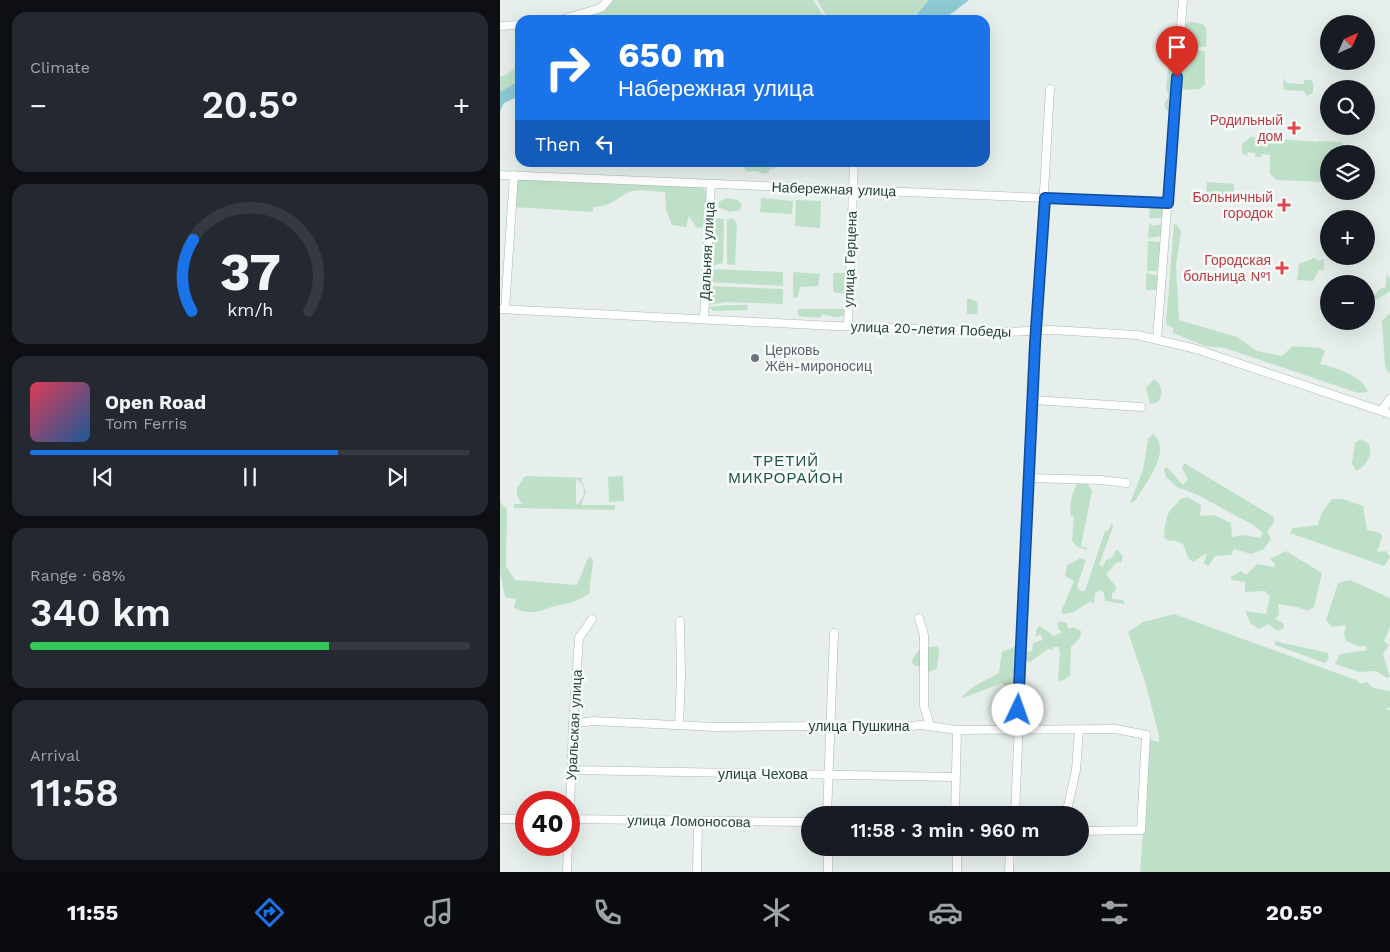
<!DOCTYPE html>
<html lang="en">
<head>
<meta charset="utf-8">
<style>
	:root { --surface:#171b24; --page:#242831; --text:#f1f3f6; --muted:#9ea1a6; --line:#363941; --accent:#1a73e8 }
	body { margin:0; font-family:"Work Sans",sans-serif; background:var(--page); color:var(--text); height:100vh; display:flex; flex-direction:column; font-size:19px; white-space:nowrap }
	* { box-sizing:border-box; margin:0 }
	p { font-size:16px; color:var(--muted) }
	.icon { flex:none; width:28px; height:28px; fill:none; stroke:currentColor; stroke-width:2; stroke-linecap:round; stroke-linejoin:round }
	.map { position:relative; flex:1; overflow:hidden }
	.details { display:flex; flex-direction:column; gap:12px; padding:12px; background:#0d0f14; width:500px }
	.details>* { flex:none }
	.guide { position:absolute; left:15px; top:15px; width:475px; height:152px; border-radius:15px; box-shadow:0 5px 20px #0002; background:#1a73e8; color:#fff; overflow:hidden }
	.needle { width:32px; rotate:45deg }
	.fabs { position:absolute; left:820px; top:15px; display:grid; gap:10px }
	.fabs a { display:grid; place-items:center; width:55px; height:55px; border-radius:50%; background:var(--surface); box-shadow:0 5px 20px #0002; font-size:25px }
	.speed { position:absolute; left:15px; top:791px; display:flex; gap:10px; font-size:25px; font-weight:700; text-align:center }
	.speed>* { display:grid; place-content:center; width:65px; height:65px; border-radius:50%; background:var(--surface); box-shadow:0 5px 20px #0002; line-height:1 }
	.speed .limit { border:8px solid #d22; background:#fff; color:#111 }
	.pin { position:absolute; display:grid; place-items:center; width:42px; height:42px; color:#fff; margin:-51px -21px; border-radius:50% 50% 50% 0; rotate:-45deg; box-shadow:0 0 5px #0007 }
	.pin .icon { rotate:45deg }
	.me { position:absolute; width:55px; margin:-28px; rotate:3deg; stroke-linejoin:round; filter:drop-shadow(0 0 4px #0008) }
	.turn { display:flex; align-items:center; gap:18px; height:105px; padding:0 20px; font-size:22px }
	.turn .icon { width:65px; height:65px; stroke-width:2.5 }
	.turn b { display:block; font-size:35px; line-height:42px }
	.then { display:flex; align-items:center; height:48px; padding:0 20px; background:#0003; gap:10px; font-size:19px }
	.big { font-size:38px; font-weight:600; line-height:1.1 }
	.details .tile { flex:1; display:flex; flex-direction:column; justify-content:center; gap:8px; min-width:0; padding:0 18px; border-radius:15px; background:var(--page) }
	.details .dial { align-items:center; gap:0 }
	.dial svg { height:130px; overflow:visible; fill:none; stroke:var(--line); stroke-width:7; stroke-linecap:round; text-anchor:middle }
	.dial text { fill:var(--text); stroke:none }
	.song { display:flex; align-items:center; gap:15px }
	.cover { width:60px; height:60px; border-radius:8px; background:linear-gradient(135deg,hsl(350 70% 55%),hsl(210 70% 35%)) }
	.played { height:5px; border-radius:2px; background:linear-gradient(90deg,var(--accent) 70%,var(--line) 70%) }
	.keys { display:flex; justify-content:space-around; direction:ltr }
	.heat { display:flex; justify-content:space-between; align-items:center; font-size:28px; direction:ltr }
	.charge { height:8px; border-radius:4px; background:linear-gradient(90deg,#34c759 68%,var(--line) 0) }
	.trip { position:absolute; left:301px; top:806px; width:288px; height:50px; border-radius:25px; background:var(--surface); box-shadow:0 5px 20px #0002; font-weight:600; line-height:50px; text-align:center }
	.dock { display:flex; height:80px; justify-content:space-around; align-items:center; background:#090b0e; color:var(--muted) }
	.dock .icon { width:35px; height:35px }
	.dock .current { color:var(--accent) }
	.dock b { font-size:22px; color:var(--text) }
	main { display:flex; flex:1; min-height:0 }
	.map>svg:first-child { display:block }
	.green { fill:#bfe0c8; fill-rule:evenodd }
	.water { fill:#8ec9d4 }
	.lines { fill:none; stroke-linecap:round; stroke-linejoin:round }
	.minor-casing { stroke:#a8b8b2; stroke-width:9 }
	.minor { stroke:#fff; stroke-width:8 }
	.route-casing { stroke:#114b97; stroke-width:12 }
	.route { stroke:#1a73e8; stroke-width:9 }
	.health-dot { fill:#e0444e; stroke:#f7fbf9; stroke-width:2 }
	.worship-dot { fill:#6b7280; stroke:#f7fbf9; stroke-width:2 }
	.labels { text-anchor:middle; dominant-baseline:central; stroke-width:5; stroke-linejoin:round; paint-order:stroke }
	.health-label { font-size:14px; fill:#be3a42; stroke:#f7fbf9; text-anchor:end }
	.street-label { font-size:14px; fill:#24423a; stroke:#f7fbf9 }
	.worship-label { font-size:14px; fill:#5b616d; stroke:#f7fbf9; text-anchor:start }
	.neighbourhood-label { font-size:15px; letter-spacing:1px; fill:#1f5548; stroke:#f7fbf9 }
</style>
</head>
<body>
<main>
<section class="details">
<div class="tile"><p>Climate</p>
<div class="heat"><a>−</a><b class="big">20.5°</b><a>+</a></div>
</div>
<div class="tile dial"><svg viewBox="0 0 100 80">
<path d="M14 69A42 42 0 1 1 86 69"/>
<path d="M14 69A42 42 0 0 1 15 25" stroke="#1a73e8"/>
<text x="50" y="56" font-size="32" font-weight="700">37</text>
<text x="50" y="72" font-size="11">km/h</text>
</svg></div>
<div class="tile">
<div class="song"><i class="cover"></i><div><b>Open Road</b><p>Tom Ferris</p></div></div>
<div class="played"></div>
<div class="keys"><svg class="icon" aria-label="previous" viewBox="0 0 24 24"><path d="M18 5L8 12l10 7zM5 5v14"/></svg><svg class="icon" aria-label="pause" viewBox="0 0 24 24"><path d="M8 5v14M16 5v14"/></svg><svg class="icon" aria-label="next" viewBox="0 0 24 24"><path d="M6 5l10 7-10 7zM19 5v14"/></svg></div>
</div>
<div class="tile"><p>Range · 68%</p><b class="big">340 km</b><div class="charge"></div></div>
<div class="tile"><p>Arrival</p><b class="big">11:58</b></div>
</section>
<div class="map">
<svg width="890" height="872" viewBox="0 0 890 872">
	<rect width="100%" height="100%" fill="#e6efeb"/>
	<path class="green" d="M110,0H313L326,20H64L100,10Z
		M317,0H429L412,20H329Z
		M689,22C711,23 706,29 706,47L683,46V26Z
		M676,50L672,111L666,110L664,104L669,96L666,89L670,53Z
		M682,50L705,51V84L700,89L685,90L680,87Z
		M20,58V80L0,92V77C12,72 14,70 20,58Z
		M783,78L787,83L804,84V80H811L813,83V93L807,96L804,91L784,90Z
		M751,137L817,142L818,141L842,142L844,146L839,154H829L826,180L824,182L777,180L770,174V155L762,154L761,157H755V153L748,152L747,156L742,153V144Z
		M249,163H270L272,168L271,163H276L274,170L272,168L266,174L255,171L247,172L244,168Z
		M20,179L202,186L207,193L206,227L197,228L189,216L186,227L172,225L166,209L165,192C155,192 142,189 133,191C117,196 113,207 93,207V212L14,207L16,183Z
		M707,182L734,184V198L706,196Z
		M226,198L238,200L242,205L240,210L230,212L218,207L219,202Z
		M261,198L293,201L292,214L260,212Z
		M296,200L321,201L320,228L295,226Z
		M650,205L664,207L663,218H649Z
		M215,218L224,219L223,263L210,266L208,263L211,252L209,247Z
		M233,218L237,224L235,265L227,264V220Z
		M649,223L653,226L663,224L662,236L648,238Z
		M674,224L678,226L681,231L676,266L679,320L737,337L757,351L782,356L793,346L820,348L825,351L820,364C835,367 863,376 868,392L858,393L725,348L705,346L673,333V328L666,324Z
		M648,241L661,242L657,271H647Z
		M814,258L819,261L824,259V270H819L813,281L797,280L799,264Z
		M210,269L283,272V286L209,282Z
		M293,272L320,274L318,286L300,287L298,297L293,298Z
		M333,273H346L345,293H335L333,290Z
		M646,273L659,276L657,290H646Z
		M887,274L890,279V291L866,306V297L871,299L881,288H885Z
		M209,286L283,289V304L226,302L208,305Z
		M467,298L476,301L478,305L477,314H467Z
		M228,305H248L247,310L213,311L209,307Z
		M298,309H346V314C338,320 330,316 323,314L319,318L298,316Z
		M890,313V372L889,374L885,366L882,321Z
		M654,379C662,385 664,394 658,402L650,404L646,388Z
		M653,434C673,451 645,483 636,500L630,503L643,470L648,439Z
		M861,439L869,444C873,455 866,467 856,471L852,463L855,443Z
		M684,463L774,517V522L767,532L771,539L764,549L751,554L734,549L731,555L715,556L708,566L704,563L707,553L693,562L688,558L683,544L674,540L669,541L664,538C665,528 665,517 671,509C675,505 677,505 679,500L687,497L701,505L700,516L714,515L731,523L732,537L744,535L760,538L763,533L755,526L698,495L677,487L666,477L664,469L667,467L683,485L688,480L682,468Z
		M25,476L88,478L81,479L86,492L81,505H115V510L14,508V504H22L17,496V488ZM76,479C87,485 86,498 76,505Z
		M123,476L124,501L109,502L108,477Z
		M577,483L588,484L592,491L581,546L587,548V550L576,546L572,541L574,517L571,516C569,504 572,494 577,483Z
		M832,499H843L863,506L867,530L880,533L882,537L877,552L886,551L890,557L884,566L790,533L793,528L818,525L822,512Z
		M0,502L7,509L6,566L15,580L77,585L88,558L91,557L93,561L89,594C79,600 71,603 60,605C41,608 37,618 14,608L16,599L5,597L0,572Z
		M612,523L613,527L599,565L603,566L606,560L613,557L616,550L619,551L623,557L621,563L617,562L606,574L616,587L615,592L612,593V599L623,600L625,604L605,601L604,593L600,590L595,593L594,603L589,602L574,612L564,614L561,612L574,581L565,576L567,565L581,558L586,560L577,586L580,591H585L605,531L607,532Z
		M786,551L822,573L814,607L807,611L797,607L778,604L779,615L775,619L783,623L784,628L777,631L769,624L759,629L751,624L745,611L766,614L770,597L765,591L745,592V582L731,580V577L741,571L746,575L757,564L774,567L775,564L770,559Z
		M850,580L890,598V627L884,641L889,645L883,654L890,677L887,678L876,671L859,672L835,664L840,654L867,650L866,646H858L846,641L844,634L846,625L832,627L826,620L838,583Z
		M674,614L856,680L860,684L867,682L873,688L890,691V708H885L890,711V872H640L650,740L659,742V736L646,685L628,632L643,622Z
		M561,621L567,623L568,629L573,627L581,631L580,638L571,647L570,675L564,680L558,681L560,652L558,647H554L552,650L548,649L530,662L526,661L527,652L532,651L533,643L543,640L540,634L535,637L537,628L540,626L554,636L562,632L559,630L557,623Z
		M775,641L828,653L829,658L825,663L775,645Z
		M437,646L439,651L437,669L427,673L423,667L415,666L412,662C415,649 425,647 437,646Z
		M516,646L514,689L510,691L502,683L463,698L462,697C473,685 484,681 499,673L502,652Z"/>
	<path class="water" d="M429,0H469L443,20H412Z
		M20,80V96L4,103L0,111V92Z"/>
	<g class="lines">
		<g class="minor-casing">
			<path id="minor" d="M60,20L101,8L108,0
				M0,26L20,25
				M0,175L667,203
				M0,309L335,326L508,332L551,330L637,335L696,349L890,414
				M5,309L14,175
				M204,318L211,184
				M348,326L354,162
				M657,339L683,0
				M533,400L641,407
				M881,411L890,399
				M529,478L601,480L626,483
				M419,618L424,635V706L429,722
				M73,724L93,721L216,727L329,726L390,728L421,725L457,730L616,729L646,735L641,830L580,831
				M179,725L181,677L180,621
				M71,770L455,777
				M327,815L334,633
				M455,815L457,730
				M515,815L535,344L550,89
				M566,815L576,770L579,730
				M0,819H26
				M69,819L310,822
				M69,836L73,724L79,638L92,619
				M328,848V872
				M67,872L68,845
				M197,872L198,821
				M457,872V848
				M509,872L510,848"/>
		</g>
		<use href="#minor" class="minor"/>
	</g>
	<g class="lines">
		<g class="route-casing">
			<path id="route" d="M518,710L535,344L545,198L668,203L677,77"/>
		</g>
		<use href="#route" class="route"/>
	</g>
	<g class="health-dot">
		<path d="M791.5 120.5h5v5h5v5h-5v5h-5v-5h-5v-5h5z"/>
		<path d="M781.5 197.5h5v5h5v5h-5v5h-5v-5h-5v-5h5z"/>
		<path d="M779.5 260.5h5v5h5v5h-5v5h-5v-5h-5v-5h5z"/>
	</g>
	<circle class="worship-dot" cx="255" cy="358" r="5"/>
	<g class="labels">
		<g class="health-label">
			<text x="783" y="120">Родильный<tspan x="783" dy="16">дом</tspan></text>
			<text x="773" y="197">Больничный<tspan x="773" dy="16">городок</tspan></text>
			<text x="771" y="260">Городская<tspan x="771" dy="16">больница №1</tspan></text>
		</g>
		<g class="street-label">
			<text transform="translate(334 189) rotate(2)">Набережная улица</text>
			<text transform="translate(207 251) rotate(-87)">Дальняя улица</text>
			<text transform="translate(350 259) rotate(-88)">улица Герцена</text>
			<text transform="translate(431 329) rotate(2)">улица 20-летия Победы</text>
			<text transform="translate(74 725) rotate(-87)">Уральская улица</text>
			<text x="359" y="726">улица Пушкина</text>
			<text x="263" y="774">улица Чехова</text>
			<text transform="translate(189 821) rotate(1)">улица Ломоносова</text>
		</g>
		<g class="worship-label">
			<text x="265" y="350">Церковь<tspan x="265" dy="16">Жён-мироносиц</tspan></text>
		</g>
		<g class="neighbourhood-label">
			<text x="286" y="461">ТРЕТИЙ<tspan x="286" dy="17">МИКРОРАЙОН</tspan></text>
		</g>
	</g>
</svg>
<div class="fabs">
<a><svg class="needle" viewBox="-14 -14 28 28"><path d="M0-13l5 13h-10z" fill="#e53935"/><path d="M0 13l5-13h-10z" fill="#9ea1a6"/></svg></a>
<a><svg class="icon" aria-label="search" viewBox="0 0 24 24"><circle cx="10" cy="10" r="6"/><path d="M15 15l6 6"/></svg></a>
<a><svg class="icon" aria-label="layers" viewBox="0 0 24 24"><path d="M12 4l9 5-9 5-9-5zM3 14l9 5 9-5"/></svg></a>
<a>+</a>
<a>−</a>
</div>
<div class="speed"><div class="limit">40</div></div>
<div class="pin" style="left:677px;top:77px;background:#d93025"><svg class="icon" aria-label="arrive" viewBox="0 0 24 24"><path d="M6 21V4h12l-3 4 3 4H6"/></svg></div>
<svg class="me" style="left:518px;top:710px" viewBox="-20 -20 40 40"><circle r="19" fill="#fff"/><path d="M0-13L10 11 0 6-10 11z" fill="#1a73e8"/></svg>
<div class="trip">11:58 · 3 min · 960 m</div>
<div class="guide">
<div class="turn"><svg class="icon" aria-label="right" viewBox="0 0 24 24"><path d="M7 20v-9h11M14 6l5 5-5 5"/></svg><div><b>650 m</b>Набережная улица</div></div>
<div class="then">Then<svg class="icon" aria-label="left" viewBox="0 0 24 24"><path d="M17 20v-9H6M10 6l-5 5 5 5"/></svg></div>
</div>
</div>
</main>
<nav class="dock">
<b>11:55</b>
<svg class="icon current" aria-label="directions" viewBox="0 0 24 24"><path d="M12 3l9 9-9 9-9-9zM9 14v-3h6M13 9l2 2-2 2"/></svg>
<svg class="icon" aria-label="music" viewBox="0 0 24 24"><path d="M9 18V5l10-2v13"/><circle cx="6" cy="18" r="3"/><circle cx="16" cy="16" r="3"/></svg>
<svg class="icon" aria-label="phone" viewBox="0 0 24 24"><path d="M5 4h4l2 5-3 2q2 4 5 5l2-3 5 2v4C11 20 4 13 5 4z"/></svg>
<svg class="icon" aria-label="climate" viewBox="0 0 24 24"><path d="M12 3v18M4 7l16 10M4 17L20 7"/></svg>
<svg class="icon" aria-label="car" viewBox="0 0 24 24"><path d="M5 17H2v-5l4-1 3-4h7l3 4 3 1v5h-3M9 17h6M6 11h13"/><circle cx="7" cy="17" r="2"/><circle cx="17" cy="17" r="2"/></svg>
<svg class="icon" aria-label="filters" viewBox="0 0 24 24"><path d="M4 7h16M4 17h16"/><circle cx="9" cy="7" r="2"/><circle cx="15" cy="17" r="2"/></svg>
<b>20.5°</b>
</nav>
</body>
</html>
